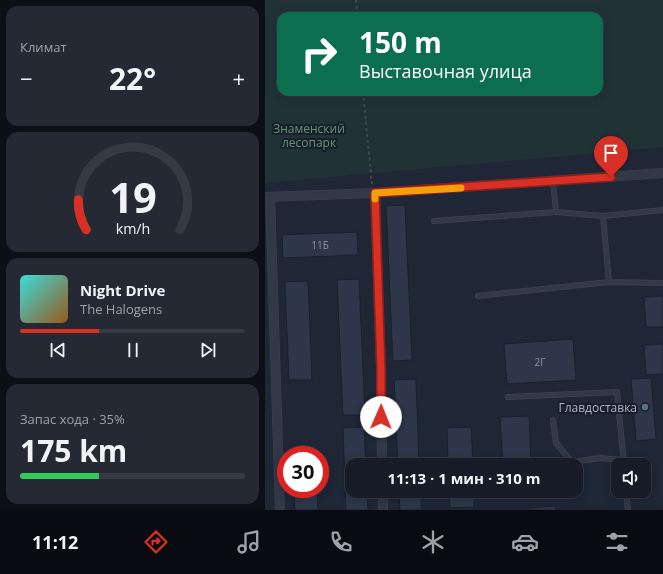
<!DOCTYPE html>
<html lang="ru">
<head>
<meta charset="utf-8">
<style>
	:root { --surface:#171c28; --page:#242934; --text:#f1f3f6; --muted:#9ea1a8; --line:#363a45; --accent:#d93025 }
	body { margin:0; font-family:"Open Sans",sans-serif; background:var(--page); color:var(--text); height:100vh; display:flex; flex-direction:column; font-size:15px; white-space:nowrap }
	* { box-sizing:border-box; margin:0 }
	p { font-size:13px; color:var(--muted) }
	.icon { flex:none; width:22px; height:22px; fill:none; stroke:currentColor; stroke-width:2; stroke-linecap:round; stroke-linejoin:round }
	.map { position:relative; flex:1; overflow:hidden }
	.drawer { display:flex; flex-direction:column; gap:6px; padding:6px; background:#0d0f16; width:265px }
	.drawer>* { flex:none }
	.banner { position:absolute; left:12px; top:12px; width:326px; height:84px; border-radius:12px; box-shadow:0 2px 10px #0003,0 0 0 1px var(--line); background:#0b6e4f; color:#fff; overflow:hidden }
	.controls { position:absolute; left:346px; top:458px; display:grid; gap:8px }
	.controls a { display:grid; place-items:center; width:40px; height:40px; border-radius:8px; background:var(--surface); box-shadow:0 2px 10px #0003,0 0 0 1px var(--line); font-size:20px }
	.speed { position:absolute; left:12px; top:446px; display:flex; gap:8px; font-size:20px; font-weight:700; text-align:center }
	.speed>* { display:grid; place-content:center; width:52px; height:52px; border-radius:50%; background:var(--surface); box-shadow:0 2px 10px #0003,0 0 0 1px var(--line); line-height:1 }
	.speed .limit { border:6px solid #d22; background:#fff; color:#111 }
	.pin { position:absolute; display:grid; place-items:center; width:34px; height:34px; color:#fff; margin:-41px -17px; border-radius:50% 50% 50% 0; rotate:-45deg; box-shadow:0 0 4px #0007 }
	.pin .icon { rotate:45deg }
	.me { position:absolute; width:44px; margin:-22px; rotate:1deg; stroke-linejoin:round; filter:drop-shadow(0 0 3px #0008) }
	.turn { display:flex; align-items:center; gap:14px; height:84px; padding:0 16px; font-size:18px }
	.turn .icon { width:52px; height:52px; stroke-width:2.5 }
	.turn b { display:block; font-size:28px; line-height:34px }
	.big { font-size:30px; font-weight:700; line-height:1.1 }
	.drawer .tile { flex:1; display:flex; flex-direction:column; justify-content:center; gap:6px; min-width:0; padding:0 14px; border-radius:12px; background:var(--page) }
	.drawer .dial { align-items:center; gap:0 }
	.dial svg { height:104px; overflow:visible; fill:none; stroke:var(--line); stroke-width:7; stroke-linecap:round; text-anchor:middle }
	.dial text { fill:var(--text); stroke:none }
	.song { display:flex; align-items:center; gap:12px }
	.cover { width:48px; height:48px; border-radius:6px; background:linear-gradient(135deg,hsl(180 70% 55%),hsl(30 70% 35%)) }
	.played { height:4px; border-radius:2px; background:linear-gradient(90deg,var(--accent) 35%,var(--line) 35%) }
	.keys { display:flex; justify-content:space-around; direction:ltr }
	.heat { display:flex; justify-content:space-between; align-items:center; font-size:22px; direction:ltr }
	.charge { height:6px; border-radius:3px; background:linear-gradient(90deg,#34c759 35%,var(--line) 0) }
	.trip { position:absolute; left:80px; top:458px; width:238px; height:40px; border-radius:12px; background:var(--surface); box-shadow:0 2px 10px #0003,0 0 0 1px var(--line); font-weight:700; line-height:40px; text-align:center }
	.menu { display:flex; height:64px; justify-content:space-around; align-items:center; background:#090b10; color:var(--muted) }
	.menu .icon { width:28px; height:28px }
	.menu .current { color:var(--accent) }
	.menu b { font-size:18px; color:var(--text) }
	main { display:flex; flex:1; min-height:0 }
	.map>svg:first-child { display:block }
	.green { fill:#213237; fill-rule:evenodd }
	.building { fill:#2e374a; stroke:#1a202c }
	.lines { fill:none; stroke-linecap:round; stroke-linejoin:round }
	.lane-casing { stroke:#3c4250; stroke-width:6 }
	.street-casing { stroke:#3c4250; stroke-width:10 }
	.path { stroke:#394b4f; stroke-width:2; stroke-dasharray:3 3; stroke-linecap:butt }
	.lane { stroke:#323846; stroke-width:4.5 }
	.street { stroke:#323846; stroke-width:9 }
	.route-casing { stroke:#8d1f18; stroke-width:10 }
	.route { stroke:#d93025; stroke-width:7 }
	.slow { stroke:#f59e0b; stroke-width:7 }
	.service-dot { fill:#5c6f8a; stroke:#181e2a; stroke-width:1.5 }
	.labels { text-anchor:middle; dominant-baseline:central; stroke-width:4; stroke-linejoin:round; paint-order:stroke }
	.number-label { font-size:10px; fill:#8b93a4 }
	.park-label { font-size:12px; fill:#649374; stroke:#181e2a }
	.poi-label { font-size:12px; fill:#acb3c3; stroke:#181e2a; text-anchor:end }
</style>
</head>
<body>
<main>
<section class="drawer">
<div class="tile"><p>Климат</p>
<div class="heat"><a>−</a><b class="big">22°</b><a>+</a></div>
</div>
<div class="tile dial"><svg viewBox="0 0 100 80">
<path d="M14 69A42 42 0 1 1 86 69"/>
<path d="M14 69A42 42 0 0 1 8 46" stroke="#d93025"/>
<text x="50" y="56" font-size="32" font-weight="700">19</text>
<text x="50" y="72" font-size="11">km/h</text>
</svg></div>
<div class="tile">
<div class="song"><i class="cover"></i><div><b>Night Drive</b><p>The Halogens</p></div></div>
<div class="played"></div>
<div class="keys"><svg class="icon" aria-label="previous" viewBox="0 0 24 24"><path d="M18 5L8 12l10 7zM5 5v14"/></svg><svg class="icon" aria-label="pause" viewBox="0 0 24 24"><path d="M8 5v14M16 5v14"/></svg><svg class="icon" aria-label="next" viewBox="0 0 24 24"><path d="M6 5l10 7-10 7zM19 5v14"/></svg></div>
</div>
<div class="tile"><p>Запас хода · 35%</p><b class="big">175 km</b><div class="charge"></div></div>
</section>
<div class="map">
<svg width="398" height="510" viewBox="0 0 398 510">
	<rect width="100%" height="100%" fill="#1f2635"/>
	<path class="green" d="M0,0H398V147L0,183ZM16,16H334V92H16Z"/>
	<path class="building" d="M140,205L147,360L128,361L121,206Z
		M92,232L93,255L18,258L17,235Z
		M94,279L100,415H78L72,280Z
		M43,281L47,380H24L20,282Z
		M398,296V327H381L379,297Z
		M308,339L311,380L242,384L239,344Z
		M398,344V374L381,375L379,345Z
		M386,378L391,439L371,441L366,379Z
		M151,379L154,465H133L129,380Z
		M264,416L266,465H238L235,417Z
		M99,427L101,465H87V491H102L103,510H81L78,428Z
		M206,427L208,465H183L182,428Z
		M29,489H52L53,510H30Z
		M134,491H156V510H135Z
		M184,491H209V507L185,508Z
		M290,506L291,510H266V508Z"/>
	<g class="lines">
		<g class="lane-casing">
			<path id="lane" d="M288,181L291,212L338,216L398,210
				M169,221L291,212
				M344,282L398,283
				M213,296L344,282L338,216
				M243,397L352,392L359,465
				M288,420L291,443L307,462L335,458L358,460
				M361,491L363,510"/>
		</g>
		<g class="street-casing">
			<path id="street" d="M110,193L116,370L117,465
				M0,197L110,193L398,173
				M5,197L15,510
				M118,491V510"/>
		</g>
		<path class="path" d="M91,0L92,16
			M98,92L107,184"/>
		<use href="#lane" class="lane"/>
		<use href="#street" class="street"/>
	</g>
	<g class="lines">
		<g class="route-casing">
			<path id="route" d="M116,417V370L110,193L346,177"/>
		</g>
		<use href="#route" class="route"/>
		<path class="slow" d="M110,199V193L196,188"/>
	</g>
	<circle class="service-dot" cx="380" cy="407" r="4"/>
	<g class="labels">
		<g class="number-label">
			<text x="55" y="245">11Б</text>
			<text x="275" y="362">2Г</text>
		</g>
		<g class="park-label">
			<text x="44" y="128">Знаменский<tspan x="44" dy="14">лесопарк</tspan></text>
		</g>
		<g class="poi-label">
			<text x="372" y="407">Главдоставка</text>
		</g>
	</g>
</svg>
<div class="controls">
<a><svg class="icon" aria-label="sound" viewBox="0 0 24 24"><path d="M4 9h4l5-4v14l-5-4H4zM17 9q2 3 0 6"/></svg></a>
</div>
<div class="speed"><div class="limit">30</div></div>
<div class="pin" style="left:346px;top:177px;background:#d93025"><svg class="icon" aria-label="arrive" viewBox="0 0 24 24"><path d="M6 21V4h12l-3 4 3 4H6"/></svg></div>
<svg class="me" style="left:116px;top:417px" viewBox="-20 -20 40 40"><circle r="19" fill="#fff"/><path d="M0-13L10 11 0 6-10 11z" fill="#d93025"/></svg>
<div class="trip">11:13 · 1 мин · 310 m</div>
<div class="banner">
<div class="turn"><svg class="icon" aria-label="right" viewBox="0 0 24 24"><path d="M7 20v-9h11M14 6l5 5-5 5"/></svg><div><b>150 m</b>Выставочная улица</div></div>
</div>
</div>
</main>
<nav class="menu">
<b>11:12</b>
<svg class="icon current" aria-label="directions" viewBox="0 0 24 24"><path d="M12 3l9 9-9 9-9-9zM9 14v-3h6M13 9l2 2-2 2"/></svg>
<svg class="icon" aria-label="music" viewBox="0 0 24 24"><path d="M9 18V5l10-2v13"/><circle cx="6" cy="18" r="3"/><circle cx="16" cy="16" r="3"/></svg>
<svg class="icon" aria-label="phone" viewBox="0 0 24 24"><path d="M5 4h4l2 5-3 2q2 4 5 5l2-3 5 2v4C11 20 4 13 5 4z"/></svg>
<svg class="icon" aria-label="climate" viewBox="0 0 24 24"><path d="M12 3v18M4 7l16 10M4 17L20 7"/></svg>
<svg class="icon" aria-label="car" viewBox="0 0 24 24"><path d="M5 17H2v-5l4-1 3-4h7l3 4 3 1v5h-3M9 17h6M6 11h13"/><circle cx="7" cy="17" r="2"/><circle cx="17" cy="17" r="2"/></svg>
<svg class="icon" aria-label="filters" viewBox="0 0 24 24"><path d="M4 7h16M4 17h16"/><circle cx="9" cy="7" r="2"/><circle cx="15" cy="17" r="2"/></svg>
</nav>
</body>
</html>
